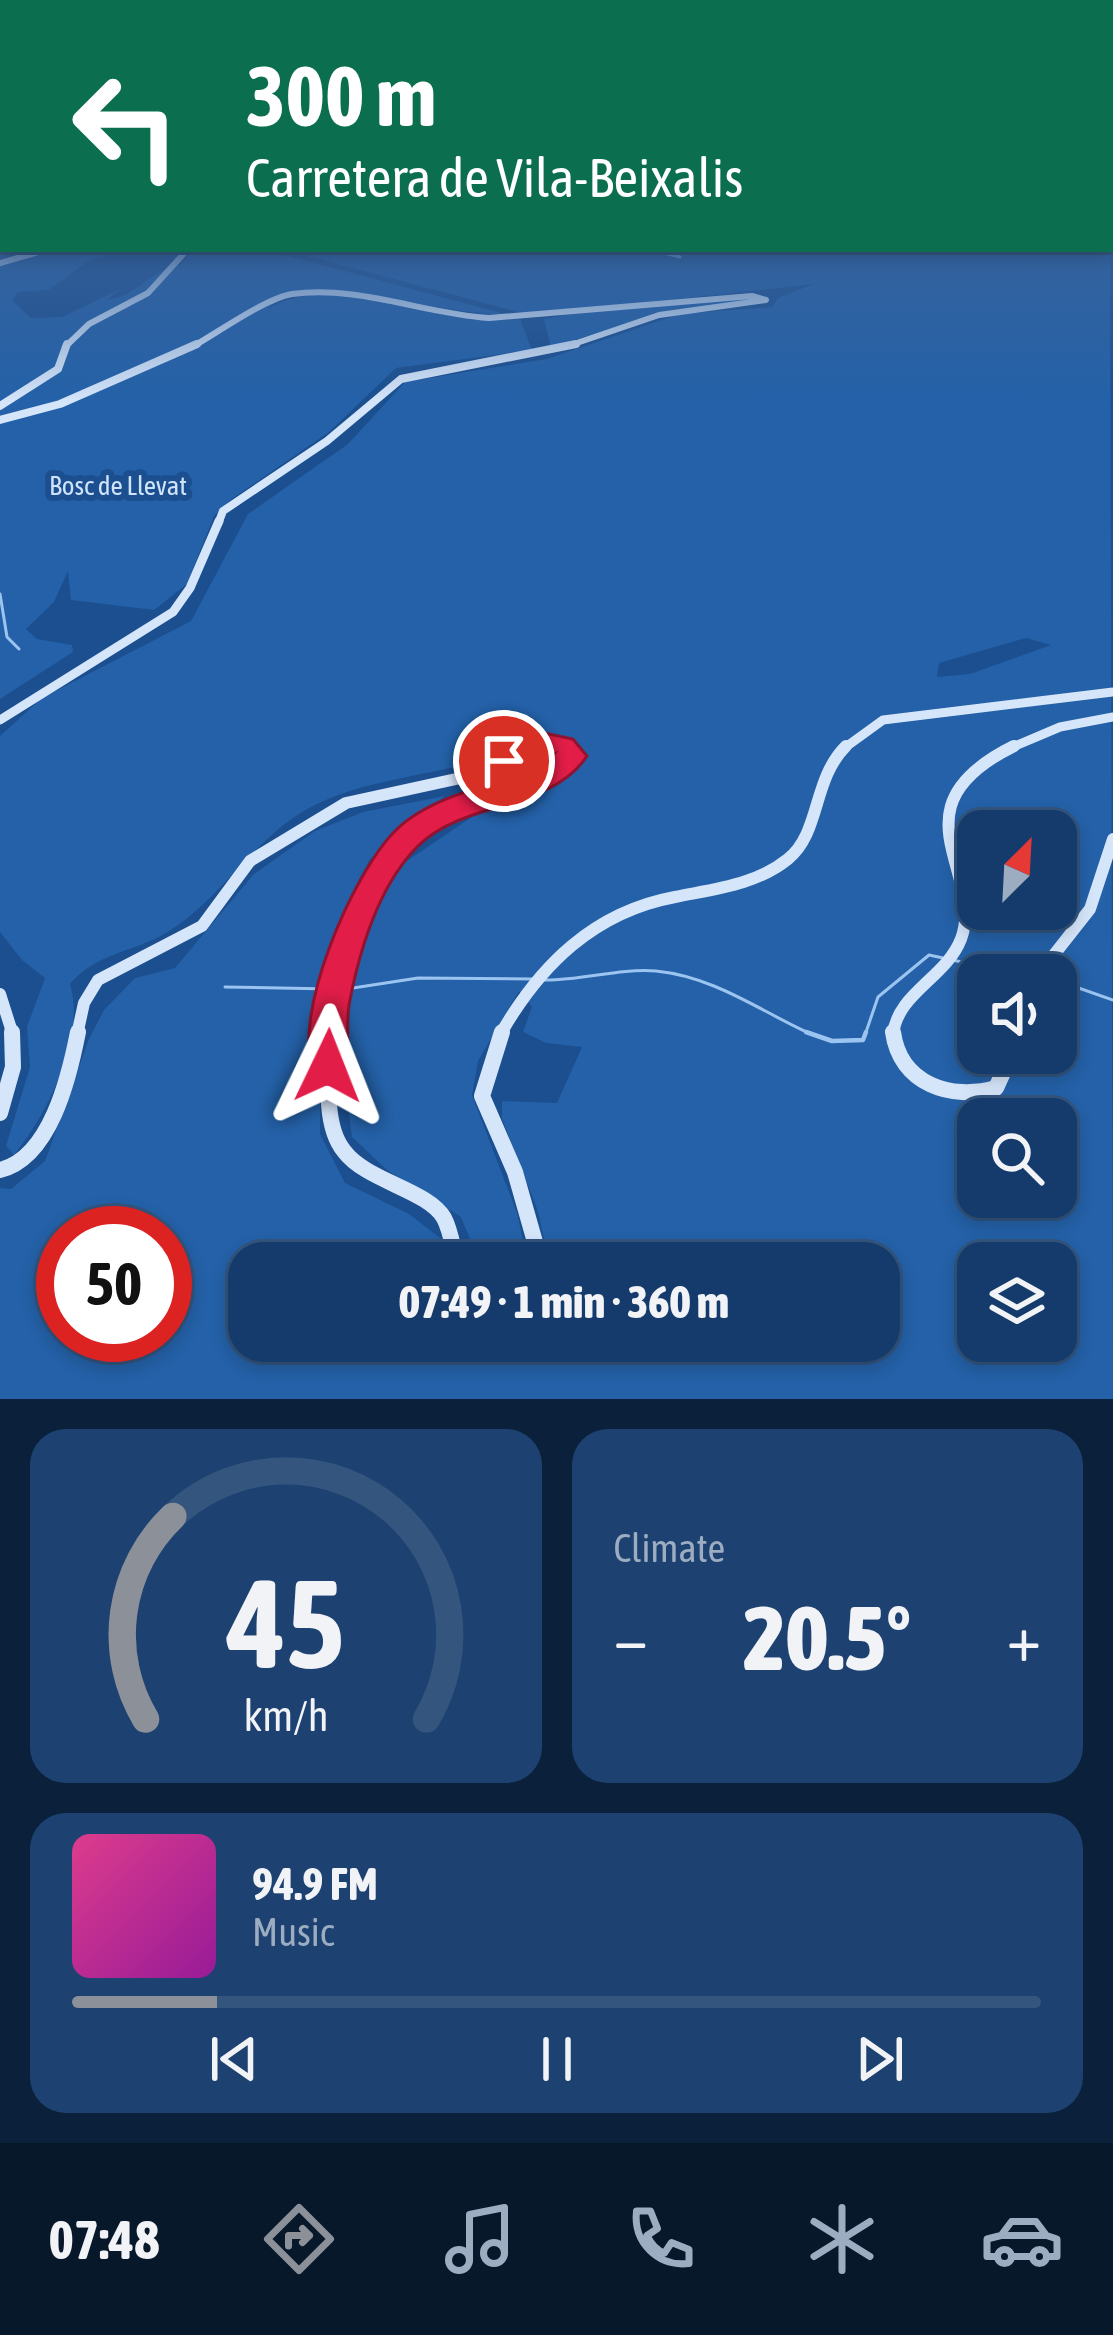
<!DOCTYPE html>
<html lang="en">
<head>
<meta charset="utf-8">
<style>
	:root { --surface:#143b6b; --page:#1d4271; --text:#f1f3f6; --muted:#9dadc1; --line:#33557e; --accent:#8c9099 }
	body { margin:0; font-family:"Asap Condensed",sans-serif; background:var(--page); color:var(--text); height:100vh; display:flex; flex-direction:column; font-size:45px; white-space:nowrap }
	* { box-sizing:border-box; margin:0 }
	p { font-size:39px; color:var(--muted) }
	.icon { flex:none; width:66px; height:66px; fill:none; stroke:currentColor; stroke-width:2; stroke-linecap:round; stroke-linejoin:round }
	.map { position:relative; height:1399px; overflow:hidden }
	.panel { display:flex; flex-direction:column; gap:30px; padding:30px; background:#0b203b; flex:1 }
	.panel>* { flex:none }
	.guide { position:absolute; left:0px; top:0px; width:1113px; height:252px; box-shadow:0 6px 18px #0003,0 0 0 3px var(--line); background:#0b6e4f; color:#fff; overflow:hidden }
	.needle { width:78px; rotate:24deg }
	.tools { position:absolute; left:957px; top:810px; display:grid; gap:24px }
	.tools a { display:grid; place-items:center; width:120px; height:120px; border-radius:24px; background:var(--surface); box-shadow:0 6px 18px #0003,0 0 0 3px var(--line); font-size:60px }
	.speed { position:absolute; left:36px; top:1206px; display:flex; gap:24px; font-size:60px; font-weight:700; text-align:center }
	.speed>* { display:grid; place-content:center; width:156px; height:156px; border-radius:50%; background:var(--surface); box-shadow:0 6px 18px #0003,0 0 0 3px var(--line); line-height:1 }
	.speed .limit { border:18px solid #d22; background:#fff; color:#111 }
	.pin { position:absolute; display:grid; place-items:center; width:102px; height:102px; color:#fff; margin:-51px; border:6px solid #fff; border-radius:50%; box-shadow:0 3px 12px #0007 }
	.me { position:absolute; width:132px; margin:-66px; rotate:2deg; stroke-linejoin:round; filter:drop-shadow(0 0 9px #0008) }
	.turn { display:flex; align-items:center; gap:42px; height:252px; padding:0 48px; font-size:54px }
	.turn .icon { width:156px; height:156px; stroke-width:2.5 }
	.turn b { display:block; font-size:84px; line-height:102px }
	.big { font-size:90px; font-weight:800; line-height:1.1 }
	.panel .card { flex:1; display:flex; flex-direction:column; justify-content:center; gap:18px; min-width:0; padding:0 42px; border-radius:36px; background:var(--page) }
	.panel .dial { align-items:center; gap:0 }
	.dial svg { height:312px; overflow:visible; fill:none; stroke:var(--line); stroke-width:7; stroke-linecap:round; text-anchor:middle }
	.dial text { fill:var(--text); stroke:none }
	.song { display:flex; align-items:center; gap:36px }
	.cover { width:144px; height:144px; border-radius:18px; background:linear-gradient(135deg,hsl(330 70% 55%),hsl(300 70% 35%)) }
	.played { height:12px; border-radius:6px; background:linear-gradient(90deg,var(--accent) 15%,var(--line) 15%) }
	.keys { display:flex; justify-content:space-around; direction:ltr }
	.heat { display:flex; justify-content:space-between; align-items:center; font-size:66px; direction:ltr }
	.panel .tiles { flex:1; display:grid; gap:30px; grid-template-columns:1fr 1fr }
	.card:last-child { grid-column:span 2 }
	.trip { position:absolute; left:228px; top:1242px; width:672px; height:120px; border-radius:36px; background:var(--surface); box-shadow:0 6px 18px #0003,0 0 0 3px var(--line); font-weight:800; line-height:120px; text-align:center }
	.tabs { display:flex; height:192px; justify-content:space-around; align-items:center; background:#08182b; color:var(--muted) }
	.tabs .icon { width:84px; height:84px }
	.tabs .on { color:var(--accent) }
	.tabs b { font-size:54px; color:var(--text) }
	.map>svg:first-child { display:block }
	.green { fill:#2461a8; fill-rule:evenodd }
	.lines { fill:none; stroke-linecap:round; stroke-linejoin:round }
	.stream-far1 { stroke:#9cc4f0; stroke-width:3 }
	.stream { stroke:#9cc4f0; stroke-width:4.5 }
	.secondary-far4 { stroke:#d6e6fa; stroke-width:6 }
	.secondary-far3 { stroke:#d6e6fa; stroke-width:8 }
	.secondary-far2 { stroke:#d6e6fa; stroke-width:9 }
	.secondary-far1 { stroke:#d6e6fa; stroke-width:12 }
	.secondary { stroke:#d6e6fa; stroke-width:16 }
	.route { fill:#e11d48; stroke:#92132f; stroke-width:3 }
	.labels { text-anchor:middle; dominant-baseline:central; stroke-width:12; stroke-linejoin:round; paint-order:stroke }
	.far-park-label { font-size:27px; fill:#cfe3fa; stroke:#1b4f8f }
</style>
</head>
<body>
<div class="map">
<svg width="1113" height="1399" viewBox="0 0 1113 1399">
	<rect width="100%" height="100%" fill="#1b4f8f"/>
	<path class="green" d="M1110,207L1113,1399H0V1188L11,1189L45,1161L89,1039L104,1010L135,978L175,968L254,874L315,831L363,812L445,796L370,859L355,887L320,1011V1134L345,1183L409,1214L444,1241V1263H249V1341H501L517,1347L542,1341H879V1263H549L538,1211L502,1119V1101L557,1103L582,1047L546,1043L523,1032L532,1007L519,991L478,1061L472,1095L517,1213L528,1263H480L461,1217L387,1170L352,1137L339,1041L370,921L392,871L491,804L522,797L494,785L523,760L513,749C449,776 372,775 311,807C253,838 221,900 166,933C134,952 96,953 70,984C86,1037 48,1113 14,1155L6,1146L30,1067L27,1027L45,978L22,960L0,932V736L42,698L191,621L248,514L348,444L405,382L547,359L680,314L772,307L778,298L814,284L530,315L281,249H1110ZM1026,638L1051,645L970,674L937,677L939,663ZM978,831H1056V909H978ZM978,975H1056V1053H978ZM978,1119H1056V1197H978ZM63,1233H165V1335H63ZM978,1263H1056V1341H978Z
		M57,249H143L91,259L48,290L18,292L12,300L31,318L62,317L120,289L107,300C137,296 154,267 181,265L194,249H262L505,314C454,319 301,266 268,309C336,268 444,328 520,319L532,350L396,368L329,432L229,501L214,516L187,584L154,610L71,600L68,571L54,602L26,629L37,639L72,645L73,652L0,699V265Z
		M752,298L758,300L666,312L551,347L544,319L608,307Z"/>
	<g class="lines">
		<path class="stream-far1" d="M648,249L680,257
			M0,594L7,637L19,649
			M952,960L1026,975
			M543,980C581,981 618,968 656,971C716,977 761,1012 813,1035
			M1056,980L1113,1000
			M225,987L331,989
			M340,990L418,978L533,979
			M865,1035L878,997L929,955L943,958"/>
		<path class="stream" d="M806,1032L832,1041L863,1040L866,1032"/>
		<path class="secondary-far4" d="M0,263L49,249
			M65,347L89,324L148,293L188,249
			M192,347C217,333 266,298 292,294C358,285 425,314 489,318L752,296L766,300L659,315L565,347"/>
		<path class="secondary-far3" d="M0,406L58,369L67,344
			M0,420L60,404L197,344
			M218,524L223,511L327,441L401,379L576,344"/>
		<path class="secondary-far2" d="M0,720L173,612L190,588L219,521
			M527,749L538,743L564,749
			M843,749L883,720L1113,692
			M1008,749L1060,727L1113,717"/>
		<path class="secondary-far1" d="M1038,975L1090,909L1113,839
			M0,994L13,1035
			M77,1035L84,1003L98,980L202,926L250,861L346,803L479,774L533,746
			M331,1035C331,1003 340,976 350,945C388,819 452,811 564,768L572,753L558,746
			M500,1035C540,965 594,912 675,897C714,889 756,885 788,859C821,832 812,780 846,746
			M893,1035C897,993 946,978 961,939C986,872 889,808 1014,746"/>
		<path class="secondary" d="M331,1032C330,1066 321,1123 344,1151C366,1181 428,1190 444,1218C451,1231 453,1249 457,1263
			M502,1032L482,1096L515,1172L541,1263
			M893,1032C900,1084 951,1101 996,1088L1012,1053
			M0,1113L13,1067L12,1032
			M0,1170C50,1158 69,1078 78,1032"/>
	</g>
	<linearGradient id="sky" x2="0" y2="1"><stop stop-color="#0f2b4f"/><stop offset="0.51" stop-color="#39639b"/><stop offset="1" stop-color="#39639b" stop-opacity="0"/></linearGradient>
	<rect width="1113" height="403" fill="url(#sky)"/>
	<path class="route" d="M544,733L573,739L587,756C551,811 464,800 418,846C379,885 359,952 349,1005C345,1030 352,1055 342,1078L328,1083L315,1078C288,1020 353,872 396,830C432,795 496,784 542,768L554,754L504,771L490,761L494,754Z"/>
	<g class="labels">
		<g class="far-park-label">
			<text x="118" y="485">Bosc de Llevat</text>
		</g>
	</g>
</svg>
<div class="tools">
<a><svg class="needle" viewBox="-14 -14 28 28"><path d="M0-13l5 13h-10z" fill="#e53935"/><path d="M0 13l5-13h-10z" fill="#9dadc1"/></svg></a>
<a><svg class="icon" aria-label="sound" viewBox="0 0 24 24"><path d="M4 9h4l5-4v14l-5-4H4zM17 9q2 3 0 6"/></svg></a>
<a><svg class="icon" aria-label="search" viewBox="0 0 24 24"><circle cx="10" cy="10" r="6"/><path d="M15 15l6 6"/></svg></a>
<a><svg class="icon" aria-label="layers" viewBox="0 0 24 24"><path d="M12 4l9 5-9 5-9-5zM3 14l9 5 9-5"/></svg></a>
</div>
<div class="speed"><div class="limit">50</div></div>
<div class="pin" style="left:504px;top:761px;background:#d93025"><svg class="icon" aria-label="arrive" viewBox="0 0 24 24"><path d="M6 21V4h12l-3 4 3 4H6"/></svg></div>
<svg class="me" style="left:328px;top:1066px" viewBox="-20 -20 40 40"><path d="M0-17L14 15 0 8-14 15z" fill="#e11d48" stroke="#fff" stroke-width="4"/></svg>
<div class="trip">07:49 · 1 min · 360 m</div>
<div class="guide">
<div class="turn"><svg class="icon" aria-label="left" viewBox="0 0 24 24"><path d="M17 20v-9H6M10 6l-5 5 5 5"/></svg><div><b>300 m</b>Carretera de Vila-Beixalis</div></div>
</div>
</div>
<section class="panel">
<div class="tiles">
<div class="card dial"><svg viewBox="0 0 100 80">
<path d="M14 69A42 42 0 1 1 86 69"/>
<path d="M14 69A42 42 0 0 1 21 17" stroke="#8c9099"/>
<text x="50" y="56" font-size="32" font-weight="700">45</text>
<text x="50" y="72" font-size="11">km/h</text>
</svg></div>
<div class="card"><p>Climate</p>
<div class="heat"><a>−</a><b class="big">20.5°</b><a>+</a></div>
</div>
<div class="card">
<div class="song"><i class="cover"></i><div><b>94.9 FM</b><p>Music</p></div></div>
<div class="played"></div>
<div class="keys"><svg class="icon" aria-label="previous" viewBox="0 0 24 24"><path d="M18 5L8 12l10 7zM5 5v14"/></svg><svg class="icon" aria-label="pause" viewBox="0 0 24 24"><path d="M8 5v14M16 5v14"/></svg><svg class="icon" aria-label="next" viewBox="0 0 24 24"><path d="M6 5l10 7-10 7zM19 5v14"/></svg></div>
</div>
</div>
</section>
<nav class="tabs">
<b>07:48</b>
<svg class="icon on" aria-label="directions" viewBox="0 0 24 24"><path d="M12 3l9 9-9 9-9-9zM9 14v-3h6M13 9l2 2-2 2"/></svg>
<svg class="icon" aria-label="music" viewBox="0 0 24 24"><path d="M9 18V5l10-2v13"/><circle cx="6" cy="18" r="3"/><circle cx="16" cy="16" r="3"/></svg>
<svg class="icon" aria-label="phone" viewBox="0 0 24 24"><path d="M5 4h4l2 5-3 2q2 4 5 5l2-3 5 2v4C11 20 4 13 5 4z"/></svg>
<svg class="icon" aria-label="climate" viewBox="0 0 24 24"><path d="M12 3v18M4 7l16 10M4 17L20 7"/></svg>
<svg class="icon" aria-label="car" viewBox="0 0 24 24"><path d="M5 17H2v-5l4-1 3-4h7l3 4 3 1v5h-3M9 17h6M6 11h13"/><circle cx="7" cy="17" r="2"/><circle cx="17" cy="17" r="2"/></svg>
</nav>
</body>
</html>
